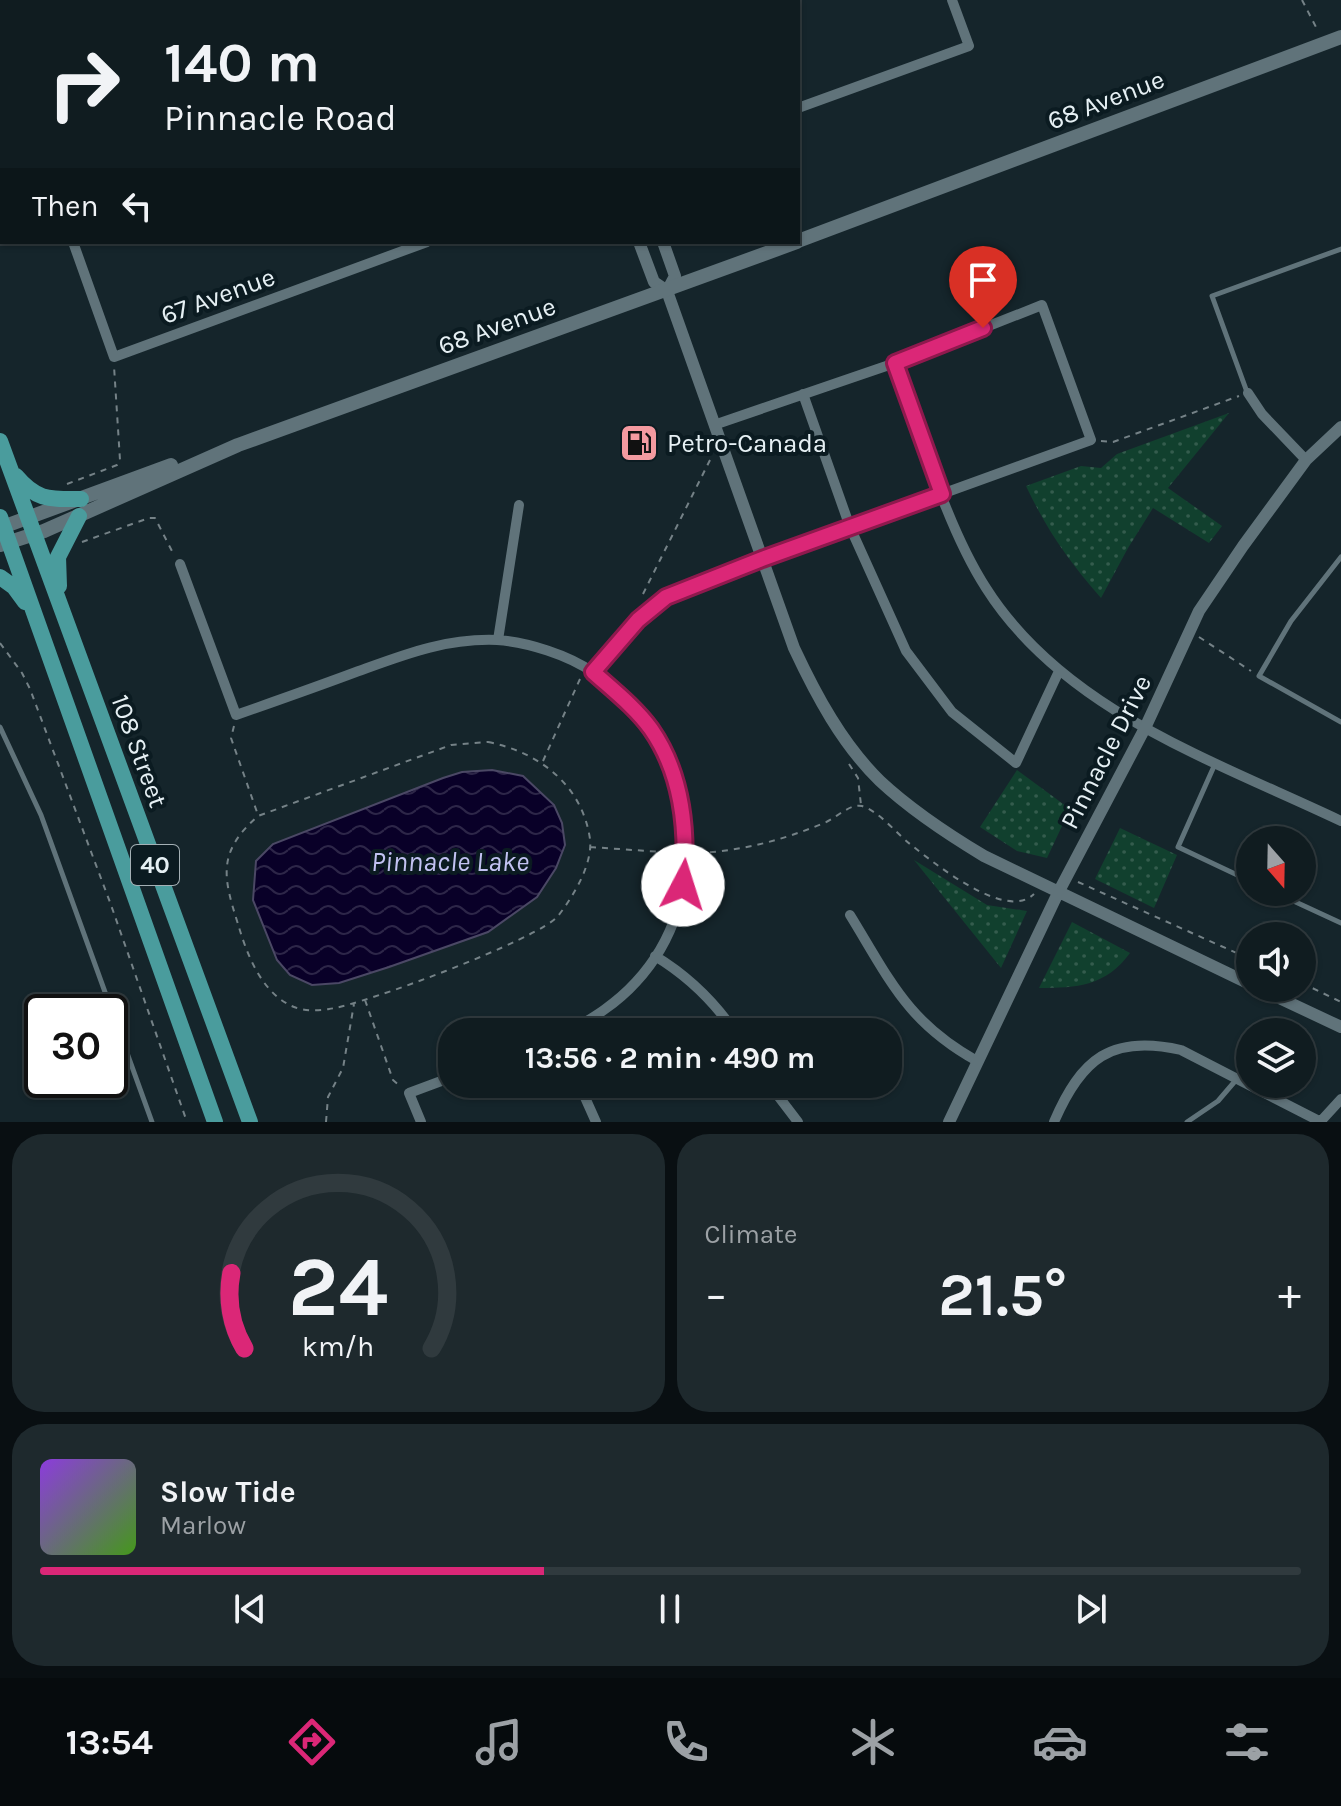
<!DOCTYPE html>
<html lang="en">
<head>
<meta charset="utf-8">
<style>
	:root { --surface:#101c20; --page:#1e292d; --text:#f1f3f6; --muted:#9ca1a5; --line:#303a3e; --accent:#db2777 }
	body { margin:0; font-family:Karla,sans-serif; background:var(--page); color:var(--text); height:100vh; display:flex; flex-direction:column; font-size:30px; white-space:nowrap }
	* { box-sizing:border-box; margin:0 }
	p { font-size:26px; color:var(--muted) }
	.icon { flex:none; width:44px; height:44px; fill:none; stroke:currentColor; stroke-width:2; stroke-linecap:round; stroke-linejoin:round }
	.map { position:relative; height:1122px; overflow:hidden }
	.sheet { display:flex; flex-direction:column; gap:12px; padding:12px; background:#090f12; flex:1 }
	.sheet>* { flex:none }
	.banner { position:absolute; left:0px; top:0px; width:800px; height:244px; box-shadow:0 2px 6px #0004,0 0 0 2px var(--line); background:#101c20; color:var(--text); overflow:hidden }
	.needle { width:52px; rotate:160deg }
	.tools { position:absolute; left:1236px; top:826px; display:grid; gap:16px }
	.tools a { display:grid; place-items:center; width:80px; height:80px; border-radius:50%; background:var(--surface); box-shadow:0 2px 6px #0004,0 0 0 2px var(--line); font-size:40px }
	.speed { position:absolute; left:24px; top:994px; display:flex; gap:16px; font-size:40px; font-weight:700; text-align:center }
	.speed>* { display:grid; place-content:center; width:104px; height:104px; border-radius:50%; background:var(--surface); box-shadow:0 2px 6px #0004,0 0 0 2px var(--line); line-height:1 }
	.speed .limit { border:4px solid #111; border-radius:12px; background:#fff; color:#111 }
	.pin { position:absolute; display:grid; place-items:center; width:68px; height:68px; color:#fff; margin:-82px -34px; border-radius:50% 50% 50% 0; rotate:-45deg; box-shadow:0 0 8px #0007 }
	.pin .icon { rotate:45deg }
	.me { position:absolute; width:88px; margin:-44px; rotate:5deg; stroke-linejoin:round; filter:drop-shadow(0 0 6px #0008) }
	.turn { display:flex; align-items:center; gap:28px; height:168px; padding:0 32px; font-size:36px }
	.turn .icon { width:104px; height:104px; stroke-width:2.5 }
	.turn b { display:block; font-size:56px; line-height:68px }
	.then { display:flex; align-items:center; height:76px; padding:0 32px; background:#0003; gap:16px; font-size:30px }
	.big { font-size:60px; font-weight:700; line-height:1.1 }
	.sheet .card { flex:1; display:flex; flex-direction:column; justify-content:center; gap:12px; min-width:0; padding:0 28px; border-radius:32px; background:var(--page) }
	.sheet .dial { align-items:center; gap:0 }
	.dial svg { height:208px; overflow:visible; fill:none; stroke:var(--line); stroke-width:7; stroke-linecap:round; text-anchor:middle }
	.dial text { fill:var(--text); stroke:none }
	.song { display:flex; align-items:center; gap:24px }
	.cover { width:96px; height:96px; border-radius:12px; background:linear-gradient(135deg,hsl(270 70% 55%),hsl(100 70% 35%)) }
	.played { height:8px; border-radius:4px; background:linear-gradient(90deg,var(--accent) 40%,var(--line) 40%) }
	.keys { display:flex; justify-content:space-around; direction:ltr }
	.heat { display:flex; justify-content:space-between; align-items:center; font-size:44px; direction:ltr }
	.sheet .tiles { flex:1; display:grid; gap:12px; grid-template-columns:1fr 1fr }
	.card:last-child { grid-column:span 2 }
	.trip { position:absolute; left:438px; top:1018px; width:464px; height:80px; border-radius:32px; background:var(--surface); box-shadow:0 2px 6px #0004,0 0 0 2px var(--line); font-weight:700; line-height:80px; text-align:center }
	.tab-bar { display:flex; height:128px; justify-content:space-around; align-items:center; background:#060b0d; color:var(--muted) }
	.tab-bar .icon { width:56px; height:56px }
	.tab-bar .active { color:var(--accent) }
	.tab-bar b { font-size:36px; color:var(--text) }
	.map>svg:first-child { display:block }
	.park { fill:url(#park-dots) }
	.water { fill:url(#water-waves); stroke:#4b4865; stroke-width:2 }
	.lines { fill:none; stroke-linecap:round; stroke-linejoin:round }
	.path { stroke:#758287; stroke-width:2; stroke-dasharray:6 6; stroke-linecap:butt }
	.service { stroke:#60737a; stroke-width:5 }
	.minor { stroke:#60737a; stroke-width:10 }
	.tertiary { stroke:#60737a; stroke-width:12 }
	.secondary { stroke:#60737a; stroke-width:14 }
	.primary { stroke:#4a9c9d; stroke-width:16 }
	.route-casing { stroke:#8e194d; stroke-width:20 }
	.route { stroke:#db2777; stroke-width:14 }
	.labels { text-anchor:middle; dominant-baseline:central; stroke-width:8; stroke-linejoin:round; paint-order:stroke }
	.shield { fill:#0b1b21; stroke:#a4b0b5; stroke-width:2 }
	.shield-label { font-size:24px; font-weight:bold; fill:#e6f0f4 }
	.street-label { font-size:26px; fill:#e6f0f4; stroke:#0b1b21 }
	.poi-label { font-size:26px; fill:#e6f0f4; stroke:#0b1b21; text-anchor:start }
	.water-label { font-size:28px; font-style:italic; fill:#c2c2f2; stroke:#0b1b21 }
</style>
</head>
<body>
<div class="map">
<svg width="1341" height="1122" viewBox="0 0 1341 1122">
	<defs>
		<pattern id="park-dots" width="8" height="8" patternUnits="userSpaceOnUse" patternTransform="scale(2)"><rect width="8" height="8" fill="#11402e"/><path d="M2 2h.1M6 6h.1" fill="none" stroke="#345c4d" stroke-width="1.8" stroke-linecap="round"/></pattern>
		<pattern id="water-waves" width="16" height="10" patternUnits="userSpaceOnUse" patternTransform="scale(2)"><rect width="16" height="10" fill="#090028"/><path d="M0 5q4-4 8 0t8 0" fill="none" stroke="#2d2648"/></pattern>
	</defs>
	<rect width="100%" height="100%" fill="#15252b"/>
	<path class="park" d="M1229,413L1168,488L1222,526L1209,543L1153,508L1128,548L1101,598C1068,560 1048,532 1026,486L1081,466L1101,468L1117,454Z
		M1017,770L1070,809L1047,858L1017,851L980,827Z
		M1120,828L1177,855L1154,908L1095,879Z
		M914,860L987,905L1027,911L1001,968Z
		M1072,922L1130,953C1106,986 1077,988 1039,988Z"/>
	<path class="water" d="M492,770L523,776L554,805L562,823L565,845L556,868L537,897L488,932L389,967L339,983L312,985L290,975L277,960L253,900L256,861L273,844L443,778L462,772Z"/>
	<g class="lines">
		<path class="path" d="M435,0V2
			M1302,0L1318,31
			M1101,441L1113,442L1239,396
			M67,484L117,465L120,460L114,366
			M82,542L149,518H155L173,553
			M643,594L710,460
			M1199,637L1251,671
			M0,643L22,673L30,689L111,905L187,1122
			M234,726L231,738L258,815
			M488,742C538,752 582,784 590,839C593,864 573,897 558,916C539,939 363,1005 329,1009C318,1011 304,1011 294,1007C262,994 247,955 238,924C223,877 217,852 258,816L451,745Z
			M543,761L580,679
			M849,764L858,778L861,805
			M590,847L676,853
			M698,853C742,851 783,840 824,823C835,819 850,803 862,806C880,812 896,833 910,844C934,863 1006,922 1034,894
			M1078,882L1250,959
			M1302,983L1341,1002
			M365,1000L393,1080L400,1086
			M326,1122L328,1097L343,1068L354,1004"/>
		<path class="service" d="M1247,392L1212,296L1341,249
			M1341,557L1291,621L1259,676L1341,722
			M0,727L41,815L152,1122
			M1215,764L1178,847L1250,881
			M1274,892L1341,923
			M1187,1122L1218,1101L1236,1080"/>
		<path class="minor" d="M0,46L2,51
			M798,108L969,46L952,0
			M73,242L114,357L427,242
			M895,363C920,433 946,526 986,588C1064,711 1215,761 1341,821
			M1248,393L1262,414L1306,460
			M803,394L850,527L906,651L952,712L1016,763L1059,671
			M180,564L236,715C276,701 316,687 356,672C403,655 445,638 497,640C527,642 569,655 594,673C602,679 609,687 617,693C698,766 713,899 636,982C616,1004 593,1018 568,1032
			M498,640L519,505
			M593,672L638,620L666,597L762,559L1091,440L1042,305L895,363L714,425
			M850,915C890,980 907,1022 977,1061
			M655,956C688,976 713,1000 735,1032
			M579,1084L596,1122
			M769,1084L798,1122
			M421,1122L409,1093L452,1077
			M1054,1122C1081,1059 1111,1034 1181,1050L1321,1122
			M1320,1122L1341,1099"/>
		<path class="tertiary" d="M579,0V2
			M639,242L654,282L667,291
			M663,242L675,276L667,291
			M667,291L794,648C816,695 842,744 880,781C911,810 949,835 984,856L1250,984
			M1258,988L1341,1027
			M949,1122L1058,893L1145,728L1199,611L1243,546L1306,460L1341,427"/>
		<path class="secondary" d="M798,241L1341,37
			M0,528L171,465
			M0,545L44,531L238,445L797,242"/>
		<path class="primary" d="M0,441L250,1122
			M16,476C37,501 50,499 81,499
			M0,517L215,1122
			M0,577L14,587L25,602
			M59,586L58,557L79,516"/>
	</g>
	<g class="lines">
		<g class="route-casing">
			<path id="route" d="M683,885C688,831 683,775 651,729C635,707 613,690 593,672L638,620L666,597L762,559L942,494L895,363L983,328"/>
		</g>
		<use href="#route" class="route"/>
	</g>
	<defs>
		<g id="fuel-square" transform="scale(2)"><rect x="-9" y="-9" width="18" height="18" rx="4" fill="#f49aa0" stroke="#0b1b21"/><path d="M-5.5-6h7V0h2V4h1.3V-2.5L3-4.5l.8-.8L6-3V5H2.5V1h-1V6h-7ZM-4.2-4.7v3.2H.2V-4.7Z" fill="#111"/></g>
	</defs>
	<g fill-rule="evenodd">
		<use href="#fuel-square" x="639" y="443"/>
	</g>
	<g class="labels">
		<rect class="shield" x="131" y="845" width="48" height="40" rx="6"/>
		<g class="shield-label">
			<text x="155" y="865">40</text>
		</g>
		<g class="street-label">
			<text transform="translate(1106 100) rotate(-21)">68 Avenue</text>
			<text transform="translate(218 296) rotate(-20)">67 Avenue</text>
			<text transform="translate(497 326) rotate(-20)">68 Avenue</text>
			<text transform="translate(139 751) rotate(70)">108 Street</text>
			<text transform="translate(1106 752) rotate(-63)">Pinnacle Drive</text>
		</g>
		<g class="poi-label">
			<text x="667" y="443">Petro-Canada</text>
		</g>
		<g class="water-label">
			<text x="450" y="861">Pinnacle Lake</text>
		</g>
	</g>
</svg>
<div class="tools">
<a><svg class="needle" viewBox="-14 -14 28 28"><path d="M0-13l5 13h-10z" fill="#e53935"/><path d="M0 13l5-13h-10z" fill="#9ca1a5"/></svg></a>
<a><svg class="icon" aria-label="sound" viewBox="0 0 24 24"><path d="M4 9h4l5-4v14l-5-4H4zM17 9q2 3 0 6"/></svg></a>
<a><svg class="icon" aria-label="layers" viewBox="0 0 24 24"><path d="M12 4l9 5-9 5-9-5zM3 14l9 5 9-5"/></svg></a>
</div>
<div class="speed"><div class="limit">30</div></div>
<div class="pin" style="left:983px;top:328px;background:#d93025"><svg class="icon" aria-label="arrive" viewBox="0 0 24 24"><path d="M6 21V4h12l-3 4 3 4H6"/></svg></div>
<svg class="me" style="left:683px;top:885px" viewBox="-20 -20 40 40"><circle r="19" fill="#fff"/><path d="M0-13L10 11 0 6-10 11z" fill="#db2777"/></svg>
<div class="trip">13:56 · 2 min · 490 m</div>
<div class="banner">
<div class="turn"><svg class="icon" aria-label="right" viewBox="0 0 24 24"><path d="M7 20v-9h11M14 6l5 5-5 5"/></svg><div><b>140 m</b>Pinnacle Road</div></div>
<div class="then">Then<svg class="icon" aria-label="left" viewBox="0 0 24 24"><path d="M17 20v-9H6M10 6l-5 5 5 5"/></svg></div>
</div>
</div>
<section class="sheet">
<div class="tiles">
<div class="card dial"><svg viewBox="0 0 100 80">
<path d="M14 69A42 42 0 1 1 86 69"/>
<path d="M14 69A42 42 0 0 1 9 40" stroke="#db2777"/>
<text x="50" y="56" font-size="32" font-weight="700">24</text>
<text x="50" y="72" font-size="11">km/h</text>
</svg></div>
<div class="card"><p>Climate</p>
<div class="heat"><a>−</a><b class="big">21.5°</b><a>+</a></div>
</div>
<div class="card">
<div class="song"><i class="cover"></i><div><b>Slow Tide</b><p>Marlow</p></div></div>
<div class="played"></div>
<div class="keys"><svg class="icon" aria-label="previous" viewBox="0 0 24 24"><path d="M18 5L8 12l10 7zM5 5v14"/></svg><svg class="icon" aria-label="pause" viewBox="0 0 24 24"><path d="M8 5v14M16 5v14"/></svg><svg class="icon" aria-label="next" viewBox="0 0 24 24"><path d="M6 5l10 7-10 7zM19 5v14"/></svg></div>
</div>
</div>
</section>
<nav class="tab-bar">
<b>13:54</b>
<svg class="icon active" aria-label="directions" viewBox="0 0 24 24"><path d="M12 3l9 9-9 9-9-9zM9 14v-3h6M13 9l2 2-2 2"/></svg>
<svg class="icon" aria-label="music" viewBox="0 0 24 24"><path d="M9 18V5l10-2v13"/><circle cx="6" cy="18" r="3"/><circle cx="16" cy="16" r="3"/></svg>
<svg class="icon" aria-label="phone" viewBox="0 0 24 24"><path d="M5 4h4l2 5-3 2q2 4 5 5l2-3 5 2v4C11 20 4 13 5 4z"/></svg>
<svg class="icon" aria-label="climate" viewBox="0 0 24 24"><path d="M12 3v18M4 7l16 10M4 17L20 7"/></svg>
<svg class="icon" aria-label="car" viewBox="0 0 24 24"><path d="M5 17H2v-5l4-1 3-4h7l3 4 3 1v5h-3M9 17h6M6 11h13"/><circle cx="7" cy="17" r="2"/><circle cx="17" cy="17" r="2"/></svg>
<svg class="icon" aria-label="filters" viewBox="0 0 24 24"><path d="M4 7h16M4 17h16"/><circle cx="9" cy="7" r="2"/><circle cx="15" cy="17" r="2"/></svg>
</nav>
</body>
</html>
